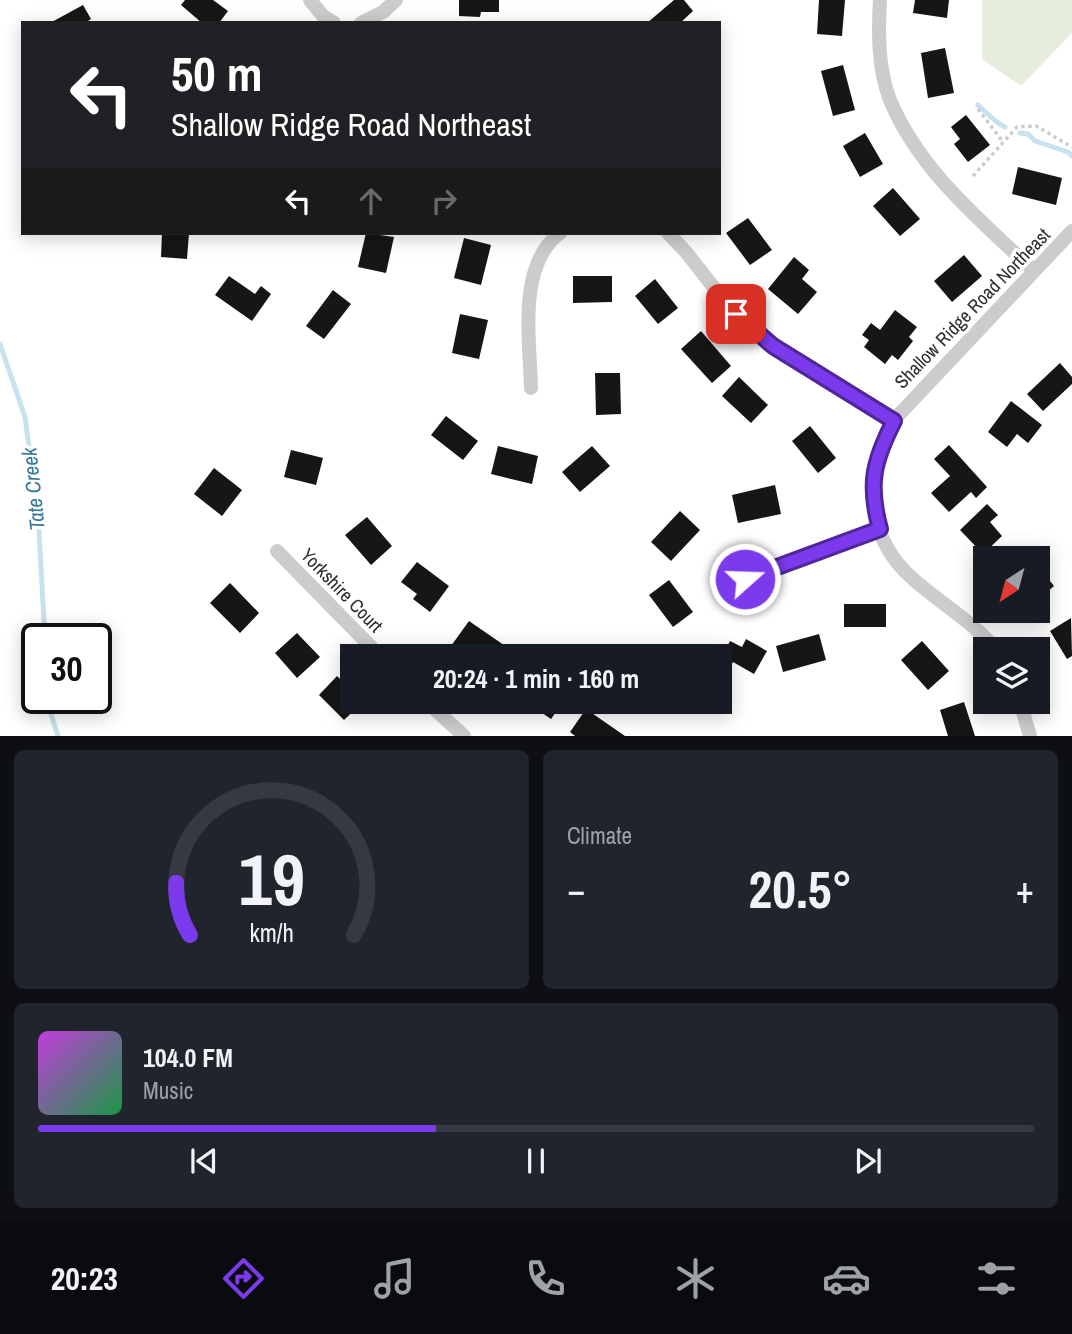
<!DOCTYPE html>
<html lang="en">
<head>
<meta charset="utf-8">
<style>
	:root { --surface:#171b24; --page:#20242c; --text:#f1f3f6; --muted:#9ea1a6; --line:#363941; --accent:#7c3aed }
	body { margin:0; font-family:"Archivo Narrow",sans-serif; background:var(--page); color:var(--text); height:100vh; display:flex; flex-direction:column; font-size:26px; white-space:nowrap }
	* { box-sizing:border-box; margin:0 }
	p { font-size:23px; color:var(--muted) }
	.icon { flex:none; width:38px; height:38px; fill:none; stroke:currentColor; stroke-width:2; stroke-linecap:round; stroke-linejoin:round }
	.map { position:relative; height:736px; overflow:hidden }
	.details { display:flex; flex-direction:column; gap:14px; padding:14px; background:#0d0f14; flex:1 }
	.details>* { flex:none }
	.top-card { position:absolute; left:21px; top:21px; width:700px; height:214px; border-radius:0px; box-shadow:0 4px 18px #0003; background:#202124; color:#fff; overflow:hidden }
	.needle { width:46px; rotate:216deg }
	.buttons { position:absolute; left:973px; top:546px; display:grid; gap:14px }
	.buttons a { display:grid; place-items:center; width:77px; height:77px; border-radius:0px; background:var(--surface); box-shadow:0 4px 18px #0003; font-size:35px }
	.speed { position:absolute; left:21px; top:623px; display:flex; gap:14px; font-size:35px; font-weight:700; text-align:center }
	.speed>* { display:grid; place-content:center; width:91px; height:91px; border-radius:50%; background:var(--surface); box-shadow:0 4px 18px #0003; line-height:1 }
	.speed .limit { border:4px solid #111; border-radius:10px; background:#fff; color:#111 }
	.pin { position:absolute; display:grid; place-items:center; width:60px; height:60px; color:#fff; margin:-30px; border-radius:14px; box-shadow:0 4px 10px #0006 }
	.me { position:absolute; width:77px; margin:-38px; rotate:70deg; stroke-linejoin:round; filter:drop-shadow(0 0 5px #0008) }
	.turn { display:flex; align-items:center; gap:24px; height:147px; padding:0 35px; font-size:32px }
	.turn .icon { width:91px; height:91px; stroke-width:2.5 }
	.turn b { display:block; font-size:49px; line-height:60px }
	.lanes { display:flex; align-items:center; height:66px; padding:0 35px; background:#0003; justify-content:center; gap:35px; direction:ltr }
	.lanes .off { opacity:.35 }
	.big { font-size:52px; font-weight:700; line-height:1.1 }
	.details .card { flex:1; display:flex; flex-direction:column; justify-content:center; gap:10px; min-width:0; padding:0 24px; border-radius:10px; background:var(--page) }
	.details .dial { align-items:center; gap:0 }
	.dial svg { height:182px; overflow:visible; fill:none; stroke:var(--line); stroke-width:7; stroke-linecap:round; text-anchor:middle }
	.dial text { fill:var(--text); stroke:none }
	.song { display:flex; align-items:center; gap:21px }
	.cover { width:84px; height:84px; border-radius:10px; background:linear-gradient(135deg,hsl(290 70% 55%),hsl(140 70% 35%)) }
	.played { height:7px; border-radius:4px; background:linear-gradient(90deg,var(--accent) 40%,var(--line) 40%) }
	.keys { display:flex; justify-content:space-around; direction:ltr }
	.heat { display:flex; justify-content:space-between; align-items:center; font-size:38px; direction:ltr }
	.details .tiles { flex:1; display:grid; gap:14px; grid-template-columns:1fr 1fr }
	.card:last-child { grid-column:span 2 }
	.trip { position:absolute; left:340px; top:644px; width:392px; height:70px; border-radius:0px; background:var(--surface); box-shadow:0 4px 18px #0003; font-weight:700; line-height:70px; text-align:center }
	.tab-bar { display:flex; height:112px; justify-content:space-around; align-items:center; background:#090b0e; color:var(--muted) }
	.tab-bar .icon { width:49px; height:49px }
	.tab-bar .active { color:var(--accent) }
	.tab-bar b { font-size:32px; color:var(--text) }
	.map>svg:first-child { display:block }
	.green { fill:#e6eddc }
	.lines { fill:none; stroke-linecap:round; stroke-linejoin:round }
	.stream { stroke:#c7e1ee; stroke-width:5 }
	.building { fill:#161616 }
	.path { stroke:#ccc; stroke-width:3.5; stroke-dasharray:3.5 3.5; stroke-linecap:butt }
	.minor { stroke:#ccc; stroke-width:14 }
	.route-casing { stroke:#51269a; stroke-width:18 }
	.route { stroke:#7c3aed; stroke-width:12 }
	.labels { text-anchor:middle; dominant-baseline:central; stroke-width:7; stroke-linejoin:round; paint-order:stroke }
	.street-label { font-size:19px; fill:#2f2f2f; stroke:#fff }
	.water-label { font-size:21px; font-style:italic; fill:#377798; stroke:#fff }
</style>
</head>
<body>
<div class="map">
<svg width="1072" height="736" viewBox="0 0 1072 736">
	<rect width="100%" height="100%" fill="#fff"/>
	<path class="green" d="M982,0H1072V33L1021,86L982,59Z"/>
	<g class="lines">
		<path class="stream" d="M978,105C986,112 994,122 1005,127
			M1020,133L1028,134L1035,141L1068,152L1072,156
			M0,344L25,417L38,514L45,639
			M46,698L58,736"/>
	</g>
	<path class="building" d="M185,0H213L228,11L219,23H202L181,5Z
		M459,0H499V12H481L480,17L459,16Z
		M674,0H684L693,11L680,23H647Z
		M819,0H845L842,36L817,34Z
		M915,0H949L947,18L913,13Z
		M83,5L91,19L85,23H50Z
		M945,48L954,93L928,98L921,53Z
		M843,65L855,110L833,116L821,71Z
		M966,115L990,145L968,162L954,144L960,139L951,127Z
		M865,133L883,164L860,177L843,146Z
		M1018,167L1062,178L1056,205L1012,194Z
		M893,188L920,219L900,236L873,206Z
		M748,218L772,250L750,265L726,233Z
		M162,233H189L187,259L161,257Z
		M366,233L394,237L386,273L358,267Z
		M464,238L491,245L481,285L454,278Z
		M964,255L982,276L952,302L934,281Z
		M794,257L809,270L802,279L817,292L798,314L768,289Z
		M229,276L255,294L261,286L271,294L252,321L215,295Z
		M573,276H612V302L573,303Z
		M655,279L678,308L658,324L635,296Z
		M333,290L351,304L324,339L306,326Z
		M895,310L917,327L909,337L913,341L898,360L892,355L885,364L864,347L869,340L862,335L871,323L880,330Z
		M460,314L488,320L479,359L452,353Z
		M701,331L731,366L712,383L681,349Z
		M1060,363L1072,377V384L1043,411L1027,394Z
		M595,373H620L621,414L596,415Z
		M739,377L768,405L751,423L722,396Z
		M1011,401L1042,425L1028,443L1017,434L1007,447L988,432Z
		M446,416L478,441L463,460L431,435Z
		M810,426L836,458L818,473L792,441Z
		M949,445L987,487L976,498L971,492L949,512L931,493L950,476L934,459Z
		M498,446L538,456L532,484L491,474Z
		M592,446L610,466L580,492L562,472Z
		M291,450L323,458L316,485L284,477Z
		M214,468L242,490L222,516L194,494Z
		M775,485L781,514L738,523L732,495Z
		M987,504L998,515L990,522L1002,536L983,554L960,530Z
		M680,511L700,530L671,561L651,542Z
		M367,517L392,546L371,565L345,535Z
		M417,562L449,586L430,612L413,599L417,594L401,582Z
		M1038,566L1054,586L1038,600Z
		M669,580L693,612L673,627L649,595Z
		M230,583L259,613L240,633L210,603Z
		M844,604H886V627H844Z
		M1071,618L1072,656L1067,659L1050,631Z
		M469,621L514,652L511,656H466L451,646Z
		M297,633L320,657L297,678L275,653Z
		M819,634L826,660L783,672L776,646Z
		M746,639L767,651L754,674L733,662L730,668L719,663L730,641L742,647Z
		M922,641L949,671L928,690L901,660Z
		M337,676L352,690V702H363L344,720L319,695Z
		M526,702H563L551,719Z
		M964,702L975,736H948L940,710Z
		M586,709L625,736H575L570,732Z"/>
	<g class="lines">
		<path class="path" d="M978,109L1003,142
			M973,176L1017,127L1036,126L1072,147"/>
		<path class="minor" d="M310,0L323,16L334,23
			M880,0C878,33 878,69 890,100C919,170 980,220 1034,271
			M361,23L383,12L396,0
			M668,233L686,252L722,298L751,329L773,346L893,421
			M531,388C530,340 517,265 560,233
			M277,551L380,656
			M745,579L880,529
			M996,649C972,621 940,603 913,579C863,535 866,476 893,421L1072,231
			M427,702L464,736
			M1020,702L1030,736"/>
	</g>
	<g class="lines">
		<g class="route-casing">
			<path id="route" d="M736,314L773,346L894,421C873,462 868,485 880,529L745,579"/>
		</g>
		<use href="#route" class="route"/>
	</g>
	<g class="labels">
		<g class="street-label">
			<text transform="translate(972 308) rotate(-46)">Shallow Ridge Road Northeast</text>
			<text transform="translate(342 590) rotate(46)">Yorkshire Court</text>
		</g>
		<g class="water-label">
			<text transform="translate(33 489) rotate(-96)">Tate Creek</text>
		</g>
	</g>
</svg>
<div class="buttons">
<a><svg class="needle" viewBox="-14 -14 28 28"><path d="M0-13l5 13h-10z" fill="#e53935"/><path d="M0 13l5-13h-10z" fill="#9ea1a6"/></svg></a>
<a><svg class="icon" aria-label="layers" viewBox="0 0 24 24"><path d="M12 4l9 5-9 5-9-5zM3 14l9 5 9-5"/></svg></a>
</div>
<div class="speed"><div class="limit">30</div></div>
<div class="pin" style="left:736px;top:314px;background:#d93025"><svg class="icon" aria-label="arrive" viewBox="0 0 24 24"><path d="M6 21V4h12l-3 4 3 4H6"/></svg></div>
<svg class="me" style="left:745px;top:579px" viewBox="-20 -20 40 40"><circle r="17" fill="#7c3aed" stroke="#fff" stroke-width="3"/><path d="M0-11L8 9 0 5-8 9z" fill="#fff"/></svg>
<div class="trip">20:24 · 1 min · 160 m</div>
<div class="top-card">
<div class="turn"><svg class="icon" aria-label="left" viewBox="0 0 24 24"><path d="M17 20v-9H6M10 6l-5 5 5 5"/></svg><div><b>50 m</b>Shallow Ridge Road Northeast</div></div>
<div class="lanes"><svg class="icon" aria-label="left" viewBox="0 0 24 24"><path d="M17 20v-9H6M10 6l-5 5 5 5"/></svg><svg class="icon off" aria-label="ahead" viewBox="0 0 24 24"><path d="M12 20V5M6 11l6-6 6 6"/></svg><svg class="icon off" aria-label="right" viewBox="0 0 24 24"><path d="M7 20v-9h11M14 6l5 5-5 5"/></svg></div>
</div>
</div>
<section class="details">
<div class="tiles">
<div class="card dial"><svg viewBox="0 0 100 80">
<path d="M14 69A42 42 0 1 1 86 69"/>
<path d="M14 69A42 42 0 0 1 8 46" stroke="#7c3aed"/>
<text x="50" y="56" font-size="32" font-weight="700">19</text>
<text x="50" y="72" font-size="11">km/h</text>
</svg></div>
<div class="card"><p>Climate</p>
<div class="heat"><a>−</a><b class="big">20.5°</b><a>+</a></div>
</div>
<div class="card">
<div class="song"><i class="cover"></i><div><b>104.0 FM</b><p>Music</p></div></div>
<div class="played"></div>
<div class="keys"><svg class="icon" aria-label="previous" viewBox="0 0 24 24"><path d="M18 5L8 12l10 7zM5 5v14"/></svg><svg class="icon" aria-label="pause" viewBox="0 0 24 24"><path d="M8 5v14M16 5v14"/></svg><svg class="icon" aria-label="next" viewBox="0 0 24 24"><path d="M6 5l10 7-10 7zM19 5v14"/></svg></div>
</div>
</div>
</section>
<nav class="tab-bar">
<b>20:23</b>
<svg class="icon active" aria-label="directions" viewBox="0 0 24 24"><path d="M12 3l9 9-9 9-9-9zM9 14v-3h6M13 9l2 2-2 2"/></svg>
<svg class="icon" aria-label="music" viewBox="0 0 24 24"><path d="M9 18V5l10-2v13"/><circle cx="6" cy="18" r="3"/><circle cx="16" cy="16" r="3"/></svg>
<svg class="icon" aria-label="phone" viewBox="0 0 24 24"><path d="M5 4h4l2 5-3 2q2 4 5 5l2-3 5 2v4C11 20 4 13 5 4z"/></svg>
<svg class="icon" aria-label="climate" viewBox="0 0 24 24"><path d="M12 3v18M4 7l16 10M4 17L20 7"/></svg>
<svg class="icon" aria-label="car" viewBox="0 0 24 24"><path d="M5 17H2v-5l4-1 3-4h7l3 4 3 1v5h-3M9 17h6M6 11h13"/><circle cx="7" cy="17" r="2"/><circle cx="17" cy="17" r="2"/></svg>
<svg class="icon" aria-label="filters" viewBox="0 0 24 24"><path d="M4 7h16M4 17h16"/><circle cx="9" cy="7" r="2"/><circle cx="15" cy="17" r="2"/></svg>
</nav>
</body>
</html>
